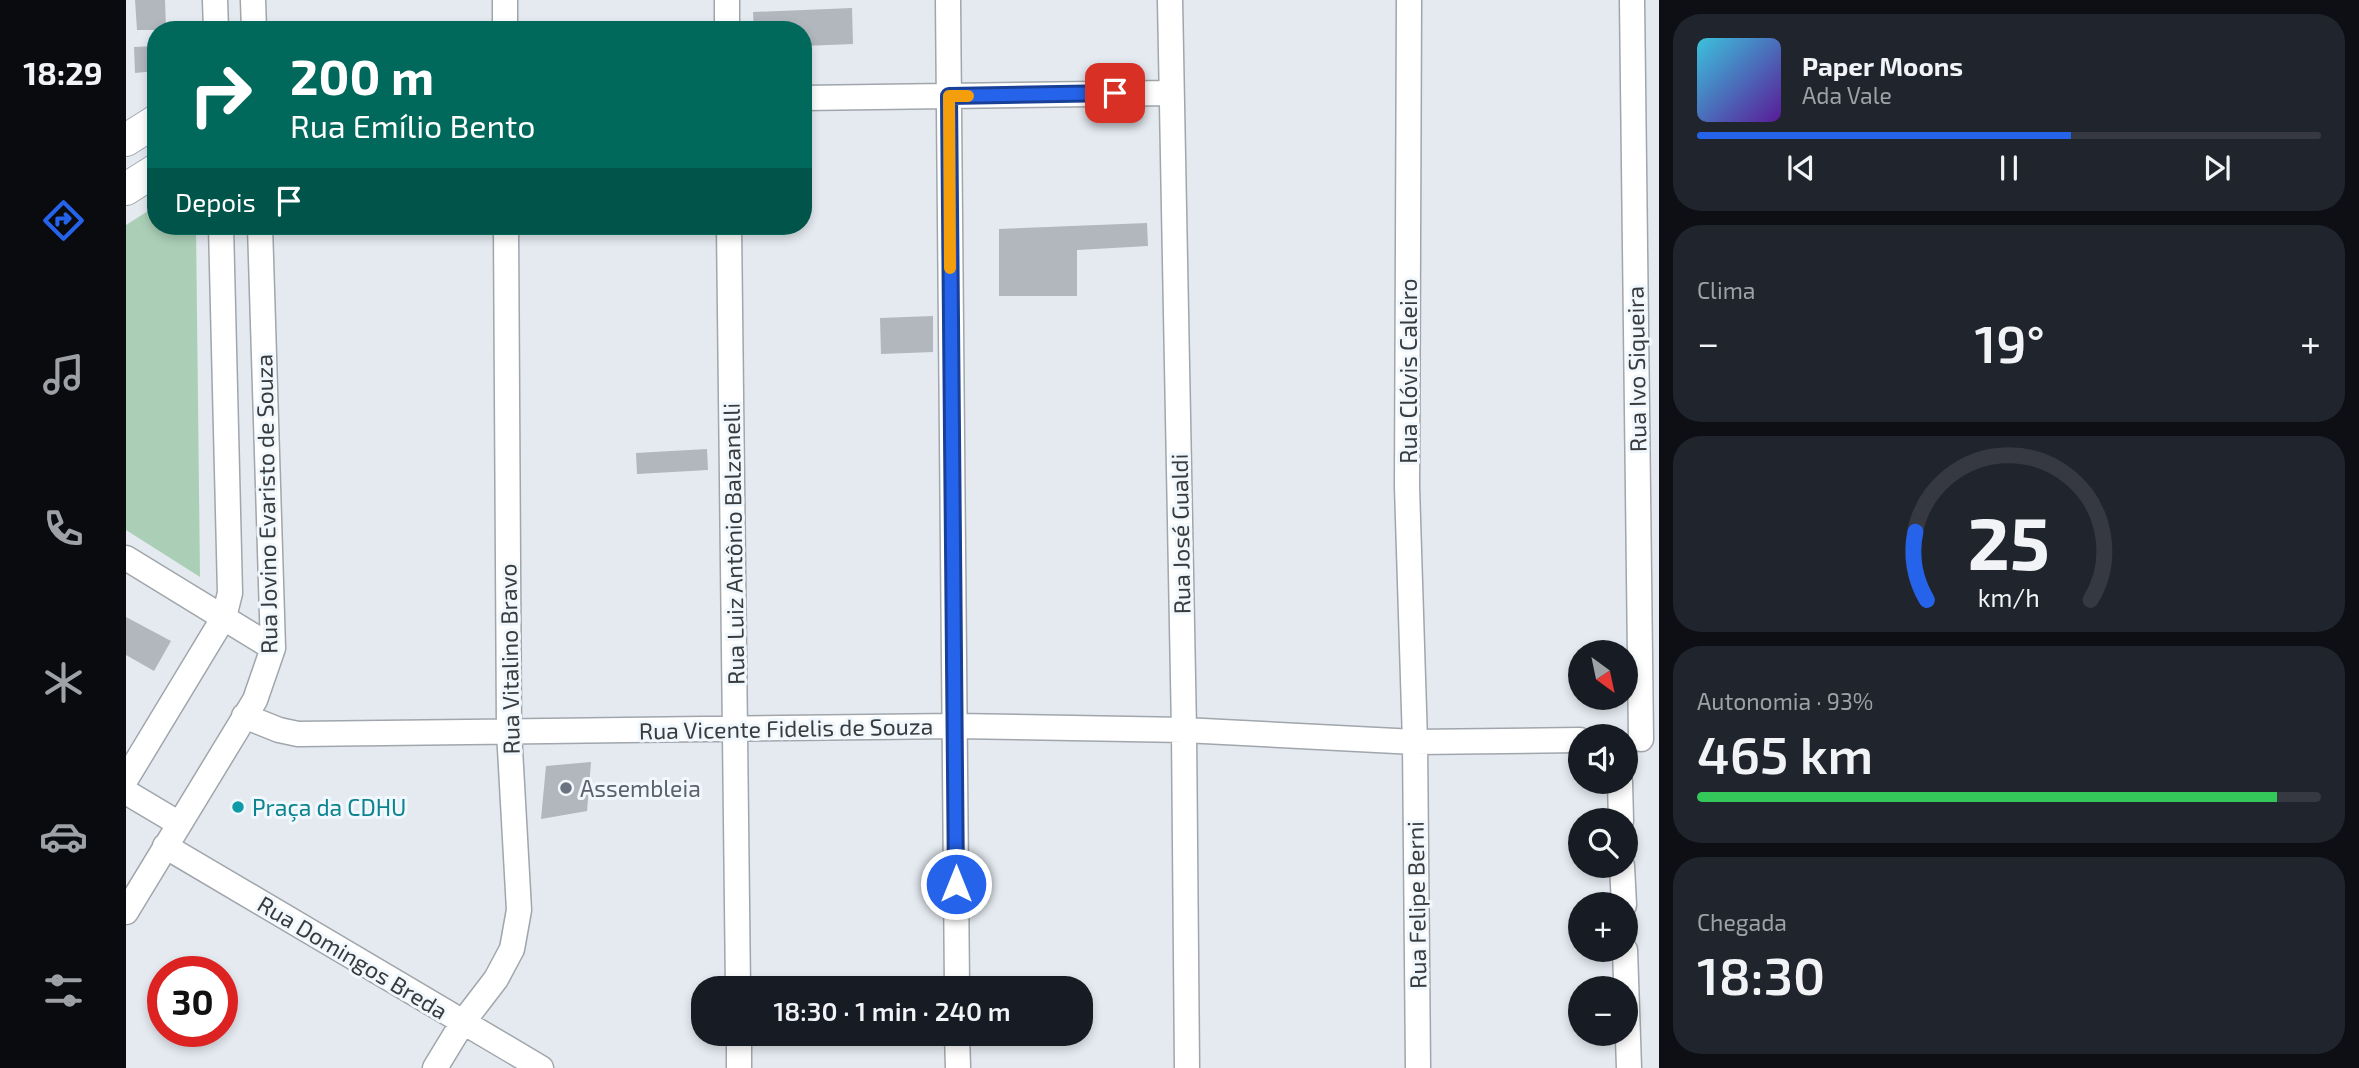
<!DOCTYPE html>
<html lang="pt">
<head>
<meta charset="utf-8">
<style>
	:root { --surface:#171b24; --page:#20242c; --text:#f1f3f6; --muted:#9ea1a6; --line:#363941; --accent:#2563eb }
	body { margin:0; font-family:"Exo 2",sans-serif; background:var(--page); color:var(--text); height:100vh; display:flex; flex-direction:column; font-size:26px; white-space:nowrap }
	* { box-sizing:border-box; margin:0 }
	p { font-size:23px; color:var(--muted) }
	.icon { flex:none; width:38px; height:38px; fill:none; stroke:currentColor; stroke-width:2; stroke-linecap:round; stroke-linejoin:round }
	.map { position:relative; flex:1; overflow:hidden }
	.details { display:flex; flex-direction:column; gap:14px; padding:14px; background:#0d0f14; width:700px }
	.details>* { flex:none }
	.banner { position:absolute; left:21px; top:21px; width:665px; height:214px; border-radius:28px; box-shadow:0 4px 10px #0003; background:#00695c; color:#fff; overflow:hidden }
	.needle { width:46px; rotate:147deg }
	.fabs { position:absolute; left:1442px; top:640px; display:grid; gap:14px }
	.fabs a { display:grid; place-items:center; width:70px; height:70px; border-radius:50%; background:var(--surface); box-shadow:0 4px 10px #0003; font-size:35px }
	.speed { position:absolute; left:21px; top:956px; display:flex; gap:14px; font-size:35px; font-weight:700; text-align:center }
	.speed>* { display:grid; place-content:center; width:91px; height:91px; border-radius:50%; background:var(--surface); box-shadow:0 4px 10px #0003; line-height:1 }
	.speed .limit { border:10px solid #d22; background:#fff; color:#111 }
	.pin { position:absolute; display:grid; place-items:center; width:60px; height:60px; color:#fff; margin:-30px; border-radius:14px; box-shadow:0 4px 10px #0006 }
	.me { position:absolute; width:77px; margin:-38px; rotate:0deg; stroke-linejoin:round; filter:drop-shadow(0 0 5px #0008) }
	.turn { display:flex; align-items:center; gap:24px; height:147px; padding:0 28px; font-size:32px }
	.turn .icon { width:91px; height:91px; stroke-width:2.5 }
	.turn b { display:block; font-size:49px; line-height:60px }
	.then { display:flex; align-items:center; height:66px; padding:0 28px; background:#0003; gap:14px; font-size:26px }
	.big { font-size:52px; font-weight:600; line-height:1.1 }
	.details .card { flex:1; display:flex; flex-direction:column; justify-content:center; gap:10px; min-width:0; padding:0 24px; border-radius:28px; background:var(--page) }
	.details .dial { align-items:center; gap:0 }
	.dial svg { height:182px; overflow:visible; fill:none; stroke:var(--line); stroke-width:7; stroke-linecap:round; text-anchor:middle }
	.dial text { fill:var(--text); stroke:none }
	.song { display:flex; align-items:center; gap:21px }
	.cover { width:84px; height:84px; border-radius:10px; background:linear-gradient(135deg,hsl(190 70% 55%),hsl(270 70% 35%)) }
	.played { height:7px; border-radius:4px; background:linear-gradient(90deg,var(--accent) 60%,var(--line) 60%) }
	.keys { display:flex; justify-content:space-around; direction:ltr }
	.heat { display:flex; justify-content:space-between; align-items:center; font-size:38px; direction:ltr }
	.charge { height:10px; border-radius:5px; background:linear-gradient(90deg,#34c759 93%,var(--line) 0) }
	.trip { position:absolute; left:565px; top:976px; width:402px; height:70px; border-radius:28px; background:var(--surface); box-shadow:0 4px 10px #0003; font-weight:600; line-height:70px; text-align:center }
	main { display:flex; flex:1; min-height:0 }
	.tab-bar { display:flex; flex-direction:column; width:126px; justify-content:space-around; align-items:center; background:#090b0e; color:var(--muted) }
	.tab-bar .icon { width:49px; height:49px }
	.tab-bar .current { color:var(--accent) }
	.tab-bar b { font-size:32px; color:var(--text) }
	.map>svg:first-child { display:block }
	.green { fill:#abcfb6 }
	.building { fill:#b1b7bc }
	.lines { fill:none; stroke-linecap:round; stroke-linejoin:round }
	.minor-casing { stroke:#a0a6ab; stroke-width:27 }
	.tertiary-casing { stroke:#a0a6ab; stroke-width:34 }
	.minor { stroke:#fff; stroke-width:24 }
	.tertiary { stroke:#fff; stroke-width:32 }
	.route-casing { stroke:#184099; stroke-width:18 }
	.route { stroke:#2563eb; stroke-width:12 }
	.slow { stroke:#f59e0b; stroke-width:12 }
	.worship-dot { fill:#6b7280; stroke:#f1f8fd; stroke-width:2.5 }
	.culture-dot { fill:#0f9aa8; stroke:#f1f8fd; stroke-width:2.5 }
	.labels { text-anchor:middle; dominant-baseline:central; stroke-width:6; stroke-linejoin:round; paint-order:stroke }
	.street-label { font-size:23px; fill:#393b3d; stroke:#f1f8fd }
	.worship-label { font-size:23px; fill:#5b616d; stroke:#f1f8fd; text-anchor:start }
	.culture-label { font-size:23px; fill:#0d838f; stroke:#f1f8fd; text-anchor:start }
</style>
</head>
<body>
<main>
<nav class="tab-bar">
<b>18:29</b>
<svg class="icon current" aria-label="directions" viewBox="0 0 24 24"><path d="M12 3l9 9-9 9-9-9zM9 14v-3h6M13 9l2 2-2 2"/></svg>
<svg class="icon" aria-label="music" viewBox="0 0 24 24"><path d="M9 18V5l10-2v13"/><circle cx="6" cy="18" r="3"/><circle cx="16" cy="16" r="3"/></svg>
<svg class="icon" aria-label="phone" viewBox="0 0 24 24"><path d="M5 4h4l2 5-3 2q2 4 5 5l2-3 5 2v4C11 20 4 13 5 4z"/></svg>
<svg class="icon" aria-label="climate" viewBox="0 0 24 24"><path d="M12 3v18M4 7l16 10M4 17L20 7"/></svg>
<svg class="icon" aria-label="car" viewBox="0 0 24 24"><path d="M5 17H2v-5l4-1 3-4h7l3 4 3 1v5h-3M9 17h6M6 11h13"/><circle cx="7" cy="17" r="2"/><circle cx="17" cy="17" r="2"/></svg>
<svg class="icon" aria-label="filters" viewBox="0 0 24 24"><path d="M4 7h16M4 17h16"/><circle cx="9" cy="7" r="2"/><circle cx="15" cy="17" r="2"/></svg>
</nav>
<div class="map">
<svg width="1533" height="1068" viewBox="0 0 1533 1068">
	<rect width="100%" height="100%" fill="#e4eaf0"/>
	<path class="green" d="M30,206V226H70L74,577L0,530V225Z"/>
	<path class="building" d="M9,0H39L40,30H11Z
		M726,8L727,44L677,46V30H628L627,12Z
		M30,46V71L9,73L8,47Z
		M1021,223L1022,246L951,250V296H873V229Z
		M807,316V352L755,354L754,318Z
		M581,449L582,470L511,474L510,453Z
		M0,617L45,641L28,671L0,655Z
		M465,762L461,811L415,819L420,766Z"/>
	<g class="lines">
		<g class="minor-casing">
			<path id="minor" d="M89,0L90,30
				M127,0L128,30
				M379,0V30
				M601,0V30
				M822,0L831,989
				M1044,0L1058,730L1061,1068
				M1283,0L1281,487L1289,742L1292,1068
				M1506,0L1515,739
				M677,98L1045,93
				M603,226L612,989
				M0,558L147,648
				M118,716L153,730L172,734L829,726L1058,730L1289,742L1454,740
				M0,779L98,617L104,593L95,226
				M1494,782L1495,821
				M0,792L52,823
				M39,846L415,1068
				M1496,866L1498,905
				M0,912L129,700L147,648L134,226
				M1499,950L1503,1068
				M613,1034V1068
				M831,1034L832,1068
				M309,1068L337,1022L370,979L386,949L393,910L383,731L380,226"/>
		</g>
		<g class="tertiary-casing">
			<path id="tertiary" d="M0,140L30,121
				M0,189L30,170"/>
		</g>
		<use href="#minor" class="minor"/>
		<use href="#tertiary" class="tertiary"/>
	</g>
	<g class="lines">
		<g class="route-casing">
			<path id="route" d="M830,884L823,96L989,93"/>
		</g>
		<use href="#route" class="route"/>
		<path class="slow" d="M824,268L823,96H842"/>
	</g>
	<circle class="worship-dot" cx="440" cy="788" r="7"/>
	<circle class="culture-dot" cx="112" cy="807" r="7"/>
	<g class="labels">
		<g class="street-label">
			<text transform="translate(1510 369) rotate(-91)">Rua Ivo Siqueira</text>
			<text transform="translate(1282 371) rotate(-90)">Rua Clóvis Caleiro</text>
			<text transform="translate(140 504) rotate(-91)">Rua Jovino Evaristo de Souza</text>
			<text transform="translate(1054 534) rotate(-91)">Rua José Gualdi</text>
			<text transform="translate(607 544) rotate(-91)">Rua Luiz Antônio Balzanelli</text>
			<text transform="translate(383 659) rotate(-91)">Rua Vitalino Bravo</text>
			<text transform="translate(660 728) rotate(-1)">Rua Vicente Fidelis de Souza</text>
			<text transform="translate(1290 905) rotate(-91)">Rua Felipe Berni</text>
			<text transform="translate(227 957) rotate(31)">Rua Domingos Breda</text>
		</g>
		<g class="worship-label">
			<text x="454" y="788">Assembleia</text>
		</g>
		<g class="culture-label">
			<text x="126" y="807">Praça da CDHU</text>
		</g>
	</g>
</svg>
<div class="fabs">
<a><svg class="needle" viewBox="-14 -14 28 28"><path d="M0-13l5 13h-10z" fill="#e53935"/><path d="M0 13l5-13h-10z" fill="#9ea1a6"/></svg></a>
<a><svg class="icon" aria-label="sound" viewBox="0 0 24 24"><path d="M4 9h4l5-4v14l-5-4H4zM17 9q2 3 0 6"/></svg></a>
<a><svg class="icon" aria-label="search" viewBox="0 0 24 24"><circle cx="10" cy="10" r="6"/><path d="M15 15l6 6"/></svg></a>
<a>+</a>
<a>−</a>
</div>
<div class="speed"><div class="limit">30</div></div>
<div class="pin" style="left:989px;top:93px;background:#d93025"><svg class="icon" aria-label="arrive" viewBox="0 0 24 24"><path d="M6 21V4h12l-3 4 3 4H6"/></svg></div>
<svg class="me" style="left:830px;top:884px" viewBox="-20 -20 40 40"><circle r="17" fill="#2563eb" stroke="#fff" stroke-width="3"/><path d="M0-11L8 9 0 5-8 9z" fill="#fff"/></svg>
<div class="trip">18:30 · 1 min · 240 m</div>
<div class="banner">
<div class="turn"><svg class="icon" aria-label="right" viewBox="0 0 24 24"><path d="M7 20v-9h11M14 6l5 5-5 5"/></svg><div><b>200 m</b>Rua Emílio Bento</div></div>
<div class="then">Depois<svg class="icon" aria-label="arrive" viewBox="0 0 24 24"><path d="M6 21V4h12l-3 4 3 4H6"/></svg></div>
</div>
</div>
<section class="details">
<div class="card">
<div class="song"><i class="cover"></i><div><b>Paper Moons</b><p>Ada Vale</p></div></div>
<div class="played"></div>
<div class="keys"><svg class="icon" aria-label="previous" viewBox="0 0 24 24"><path d="M18 5L8 12l10 7zM5 5v14"/></svg><svg class="icon" aria-label="pause" viewBox="0 0 24 24"><path d="M8 5v14M16 5v14"/></svg><svg class="icon" aria-label="next" viewBox="0 0 24 24"><path d="M6 5l10 7-10 7zM19 5v14"/></svg></div>
</div>
<div class="card"><p>Clima</p>
<div class="heat"><a>−</a><b class="big">19°</b><a>+</a></div>
</div>
<div class="card dial"><svg viewBox="0 0 100 80">
<path d="M14 69A42 42 0 1 1 86 69"/>
<path d="M14 69A42 42 0 0 1 9 39" stroke="#2563eb"/>
<text x="50" y="56" font-size="32" font-weight="700">25</text>
<text x="50" y="72" font-size="11">km/h</text>
</svg></div>
<div class="card"><p>Autonomia · 93%</p><b class="big">465 km</b><div class="charge"></div></div>
<div class="card"><p>Chegada</p><b class="big">18:30</b></div>
</section>
</main>
</body>
</html>
